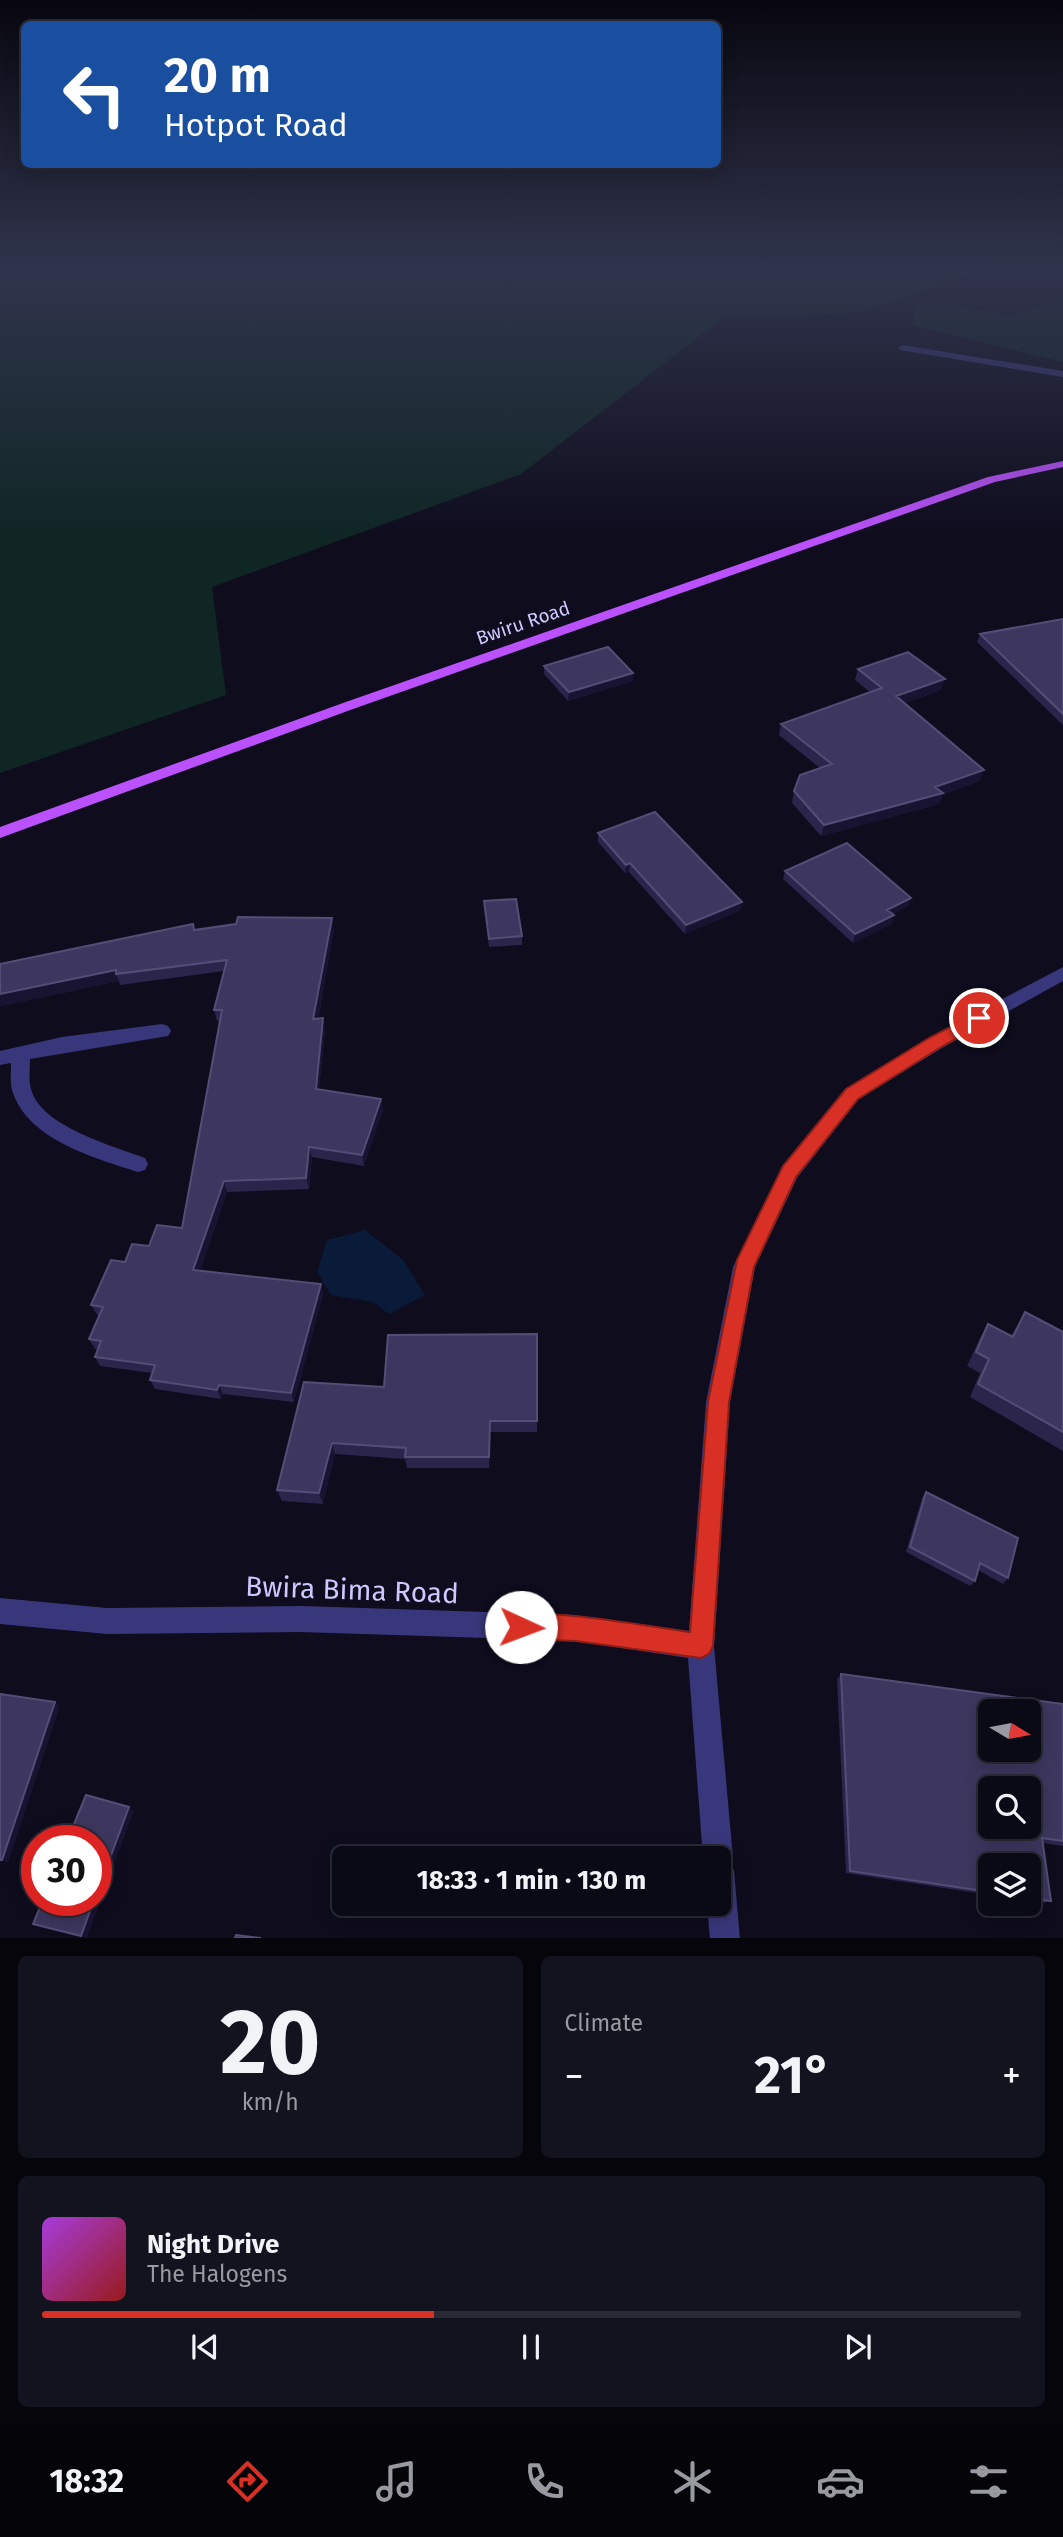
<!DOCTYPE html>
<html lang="en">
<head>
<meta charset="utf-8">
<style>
	:root { --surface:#0a0916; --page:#13121f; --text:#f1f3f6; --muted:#999aa1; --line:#2a2a35; --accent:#d93025 }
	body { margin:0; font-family:"Fira Sans",sans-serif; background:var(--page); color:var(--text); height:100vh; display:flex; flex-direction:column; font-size:26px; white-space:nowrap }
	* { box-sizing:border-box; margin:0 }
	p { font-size:23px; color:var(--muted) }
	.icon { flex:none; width:38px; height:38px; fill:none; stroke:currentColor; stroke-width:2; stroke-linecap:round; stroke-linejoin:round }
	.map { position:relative; height:1938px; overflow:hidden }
	.drawer { display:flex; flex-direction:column; gap:18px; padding:18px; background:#06050c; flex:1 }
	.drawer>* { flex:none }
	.guide { position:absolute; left:21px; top:21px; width:700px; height:147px; border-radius:10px; box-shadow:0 4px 18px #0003,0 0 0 2px var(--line); background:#1a4fa0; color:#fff; overflow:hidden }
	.needle { width:46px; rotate:100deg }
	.controls { position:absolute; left:978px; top:1699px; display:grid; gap:14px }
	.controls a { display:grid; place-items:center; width:63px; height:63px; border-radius:10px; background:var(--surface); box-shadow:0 4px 18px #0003,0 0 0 2px var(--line); font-size:35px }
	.speed { position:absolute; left:21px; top:1825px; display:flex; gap:14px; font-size:35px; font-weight:700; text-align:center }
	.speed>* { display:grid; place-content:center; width:91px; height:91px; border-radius:50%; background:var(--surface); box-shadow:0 4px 18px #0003,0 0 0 2px var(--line); line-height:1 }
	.speed .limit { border:10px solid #d22; background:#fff; color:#111 }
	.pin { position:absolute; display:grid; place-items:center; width:60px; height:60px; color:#fff; margin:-30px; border:4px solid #fff; border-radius:50%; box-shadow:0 2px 7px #0007 }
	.me { position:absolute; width:77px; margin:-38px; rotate:92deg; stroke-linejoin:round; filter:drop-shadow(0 0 5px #0008) }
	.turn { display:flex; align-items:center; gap:24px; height:147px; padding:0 28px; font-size:32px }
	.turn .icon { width:91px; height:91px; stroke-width:2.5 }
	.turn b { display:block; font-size:49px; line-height:60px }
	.big { font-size:52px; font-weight:700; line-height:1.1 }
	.drawer .card { flex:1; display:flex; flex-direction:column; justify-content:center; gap:10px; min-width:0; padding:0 24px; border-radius:10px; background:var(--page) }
	.drawer .dial { align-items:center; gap:0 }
	.dial b { font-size:91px; line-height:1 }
	.song { display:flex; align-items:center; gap:21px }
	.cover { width:84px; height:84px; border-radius:10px; background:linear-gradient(135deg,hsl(280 70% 55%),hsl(0 70% 35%)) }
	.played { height:7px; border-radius:4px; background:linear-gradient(90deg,var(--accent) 40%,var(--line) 40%) }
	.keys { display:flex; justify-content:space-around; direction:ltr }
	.heat { display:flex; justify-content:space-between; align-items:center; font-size:38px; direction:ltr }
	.drawer .tiles { flex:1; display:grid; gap:18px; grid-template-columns:1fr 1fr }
	.card:last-child { grid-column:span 2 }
	.trip { position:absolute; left:332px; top:1846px; width:399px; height:70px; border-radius:10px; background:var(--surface); box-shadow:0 4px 18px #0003,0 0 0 2px var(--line); font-weight:700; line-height:70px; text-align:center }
	.menu { display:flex; height:112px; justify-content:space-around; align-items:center; background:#040409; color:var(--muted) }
	.menu .icon { width:49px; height:49px }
	.menu .on { color:var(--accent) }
	.menu b { font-size:32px; color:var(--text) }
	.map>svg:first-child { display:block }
	.green { fill:#0f2625 }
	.water { fill:#091b38 }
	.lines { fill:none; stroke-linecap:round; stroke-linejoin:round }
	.minor { fill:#39377b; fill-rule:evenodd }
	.major { fill:#bb51fc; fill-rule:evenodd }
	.wall { fill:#2b244b }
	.shaded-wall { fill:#181330 }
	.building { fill:#3d365e; stroke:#544d77; stroke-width:2; fill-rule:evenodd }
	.route { fill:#d93025; stroke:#8d1f18; stroke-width:2 }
	.labels { text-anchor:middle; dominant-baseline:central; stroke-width:7; stroke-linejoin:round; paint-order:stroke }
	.far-street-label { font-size:19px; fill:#cec8fe; stroke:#0e0c1d }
	.near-street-label { font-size:28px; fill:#cec8fe; stroke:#0e0c1d }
</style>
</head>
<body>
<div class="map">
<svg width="1063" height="1939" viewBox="0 0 1063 1939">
	<rect width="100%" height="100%" fill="#0e0c1d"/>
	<path class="green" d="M0,268H995L862,312L723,318L521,474L212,587L226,695L0,773Z
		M916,300L1010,315L1063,300V362L912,325Z"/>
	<path class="water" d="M365,1230L403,1260L425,1295L389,1314L373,1302L331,1295L317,1272L327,1240Z"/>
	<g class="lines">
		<path class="minor" d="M903,345L1063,371V377L900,350L898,348Z
			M1063,967V981L942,1048L859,1099L797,1178L755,1267L730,1402L714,1646L733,1858L731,1863L734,1871L740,1939H710L707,1904H719V1858H703L688,1658L576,1641L301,1632L107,1634L0,1624V1598L107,1608L301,1606L576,1615L689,1631L706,1402L733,1267L783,1166L845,1089L928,1038Z
			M162,1024L168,1026L171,1031L168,1036L30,1059C30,1069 28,1082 32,1092C44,1127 113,1146 145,1158L148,1164L145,1170L138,1172C95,1158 27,1140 12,1090C10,1082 11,1072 11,1063L0,1065V1051L62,1037Z"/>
		<path class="major" d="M1063,461V467L995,482L353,709L0,838V827L343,703L988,477Z"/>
	</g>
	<path class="wall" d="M1063,619V725L977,642L980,634Z
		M544,666L633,673V681L568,701L544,674Z
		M858,669L941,690L905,703L980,781L942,795L939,804L821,836L792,803L794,791L820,768L779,735L781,724L870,692L855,680Z
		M598,833L741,910L685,934L629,872L625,873L598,842Z
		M785,871L911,898L908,906L892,914L894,915L891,924L853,943L783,879Z
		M484,901L522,936V945L489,947Z
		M334,929L318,1019L325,1029L319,1090L381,1099L383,1110L364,1166L312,1157L309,1189L227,1192L200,1271L321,1284L323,1294L294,1402L223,1394L221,1399L155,1389L150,1380L152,1373L100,1366L95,1357L98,1349H95L89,1339L100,1315H97L91,1305L125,1262L149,1246L182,1228L220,1021H217L214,1010L224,971L120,985L119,981L0,1006V964L194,930Z
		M1025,1312L1063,1332V1451L970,1397L980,1373L967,1366L980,1338L988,1324L1011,1336Z
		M537,1334V1432H490L489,1468H407L405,1459L335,1454L323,1504L282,1501L277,1490L384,1387Z
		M926,1492L1008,1578L1003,1584L978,1570L975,1581L970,1586L906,1552L922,1498Z
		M841,1674L1063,1704V1846L1043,1843L1051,1901L1044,1903L1029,1901V1866H990V1895L846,1873L837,1679Z"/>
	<path class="shaded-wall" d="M633,673V681L568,701L569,692Z
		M945,679L941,690L893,707L896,696Z
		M984,770L980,781L942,795L939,804L821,836L824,825Z
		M630,863L629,872L625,873L626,865Z
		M911,898L908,906L884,918L887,910Z
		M742,902L741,910L685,934L686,925Z
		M894,915L891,924L853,943L855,934Z
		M332,918L334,929L316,1029L313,1019Z
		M116,970V974L119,981L0,1006V994Z
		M323,1018L325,1029L318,1100L316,1089Z
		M381,1099L383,1110L364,1166L362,1155Z
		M309,1147L312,1157L309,1189L306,1178Z
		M224,1181L227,1192L197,1280L193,1270Z
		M321,1284L323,1294L294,1402L291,1393Z
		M219,1385L223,1394L221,1399L217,1390Z
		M332,1443L335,1454L323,1504L319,1493Z
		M55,1702L60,1706L8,1863L2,1860Z
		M129,1807L134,1811L87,1938L81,1936L94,1900H96V1896Z"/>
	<path class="building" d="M1063,619V714L980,634Z
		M608,647L633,673L569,692L544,666Z
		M908,652L945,679L896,696L984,770L935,787L943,793L824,825L794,791L800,775L832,764L781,724L882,688L858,669Z
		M655,812L742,902L686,925L630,863L626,865L598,833Z
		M847,843L911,898L887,910L894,915L855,934L785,871Z
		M516,899L522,936L489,939L484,901Z
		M238,917L332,918L313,1019L323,1018L316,1089L381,1099L362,1155L309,1147L306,1178L224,1181L193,1270L321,1284L291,1393L219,1385L217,1390L150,1380L155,1365L95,1357L101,1341L89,1339L103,1307L91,1305L111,1260L125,1262L132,1244L149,1246L157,1225L182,1228L222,1010H214L227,960L116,974V970L0,994V964L193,924L194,930L236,924Z
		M1025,1312L1063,1332V1432L978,1384L989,1359L976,1352L988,1324L1013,1337Z
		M537,1334V1421H490L489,1457H405L406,1448L332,1443L319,1493L277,1490L304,1382L384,1387L388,1335Z
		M926,1492L1018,1538L1008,1578L980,1563L975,1581L910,1547Z
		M841,1674L1063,1704V1841L1042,1838L1051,1901L1029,1898V1866H990V1892L850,1871ZM990,1712H1029V1750H990ZM990,1788H1029V1827H990Z
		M0,1694L55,1702L2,1860H0Z
		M86,1795L129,1807L96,1896V1841H67Z
		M43,1900H94L81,1936L33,1924Z
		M236,1935L261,1938H235Z"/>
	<linearGradient id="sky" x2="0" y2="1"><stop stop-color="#080710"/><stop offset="0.5" stop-color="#30344c"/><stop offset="1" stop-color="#30344c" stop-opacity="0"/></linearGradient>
	<rect width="1063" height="539" fill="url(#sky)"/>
	<path class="route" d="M979,1012L987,1018L985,1023L941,1047L858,1099L796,1177L754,1267L729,1402L713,1646L709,1654L701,1658L576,1641L521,1639L513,1635L509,1627L513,1618C543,1606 652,1627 690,1632L708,1402L737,1260L783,1166L846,1089L929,1038Z"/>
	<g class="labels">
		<g class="far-street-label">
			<text transform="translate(523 623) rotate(-19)">Bwiru Road</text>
		</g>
		<g class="near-street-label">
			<text transform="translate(352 1590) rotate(2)">Bwira Bima Road</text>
		</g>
	</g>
</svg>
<div class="controls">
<a><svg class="needle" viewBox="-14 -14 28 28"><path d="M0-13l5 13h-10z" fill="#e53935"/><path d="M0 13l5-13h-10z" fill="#999aa1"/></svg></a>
<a><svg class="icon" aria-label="search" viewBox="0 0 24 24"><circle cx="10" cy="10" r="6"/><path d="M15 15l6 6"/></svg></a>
<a><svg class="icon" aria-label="layers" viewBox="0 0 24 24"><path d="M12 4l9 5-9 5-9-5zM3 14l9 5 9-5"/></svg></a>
</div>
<div class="speed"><div class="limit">30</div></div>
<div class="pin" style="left:979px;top:1018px;background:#d93025"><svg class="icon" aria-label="arrive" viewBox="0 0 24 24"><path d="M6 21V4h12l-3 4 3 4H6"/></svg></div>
<svg class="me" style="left:521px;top:1627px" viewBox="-20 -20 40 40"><circle r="19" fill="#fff"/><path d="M0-13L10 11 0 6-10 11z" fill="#d93025"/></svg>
<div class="trip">18:33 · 1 min · 130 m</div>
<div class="guide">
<div class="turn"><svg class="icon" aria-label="left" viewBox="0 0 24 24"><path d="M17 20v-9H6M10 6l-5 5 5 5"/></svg><div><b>20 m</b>Hotpot Road</div></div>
</div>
</div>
<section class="drawer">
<div class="tiles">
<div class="card dial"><b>20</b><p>km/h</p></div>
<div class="card"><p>Climate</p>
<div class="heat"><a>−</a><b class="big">21°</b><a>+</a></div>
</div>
<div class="card">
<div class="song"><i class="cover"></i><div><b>Night Drive</b><p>The Halogens</p></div></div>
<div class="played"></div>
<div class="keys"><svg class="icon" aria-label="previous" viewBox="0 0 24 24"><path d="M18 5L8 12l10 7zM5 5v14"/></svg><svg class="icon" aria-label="pause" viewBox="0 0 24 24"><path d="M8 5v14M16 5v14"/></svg><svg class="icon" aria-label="next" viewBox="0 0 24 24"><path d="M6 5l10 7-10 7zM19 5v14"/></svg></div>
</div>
</div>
</section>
<nav class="menu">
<b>18:32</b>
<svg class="icon on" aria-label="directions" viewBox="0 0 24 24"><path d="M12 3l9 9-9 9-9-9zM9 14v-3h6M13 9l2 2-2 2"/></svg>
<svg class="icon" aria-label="music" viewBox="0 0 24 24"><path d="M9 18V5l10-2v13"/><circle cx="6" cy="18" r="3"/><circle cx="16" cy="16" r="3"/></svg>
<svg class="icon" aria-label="phone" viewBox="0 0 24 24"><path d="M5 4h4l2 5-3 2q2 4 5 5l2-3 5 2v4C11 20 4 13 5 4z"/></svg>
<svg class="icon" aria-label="climate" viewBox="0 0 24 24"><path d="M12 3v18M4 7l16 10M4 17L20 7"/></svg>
<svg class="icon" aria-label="car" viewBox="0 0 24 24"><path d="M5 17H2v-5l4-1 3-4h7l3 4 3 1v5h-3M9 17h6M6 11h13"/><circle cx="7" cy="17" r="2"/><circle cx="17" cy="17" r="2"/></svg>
<svg class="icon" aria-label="filters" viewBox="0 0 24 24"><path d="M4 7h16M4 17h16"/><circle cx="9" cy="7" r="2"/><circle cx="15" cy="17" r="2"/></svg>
</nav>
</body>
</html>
